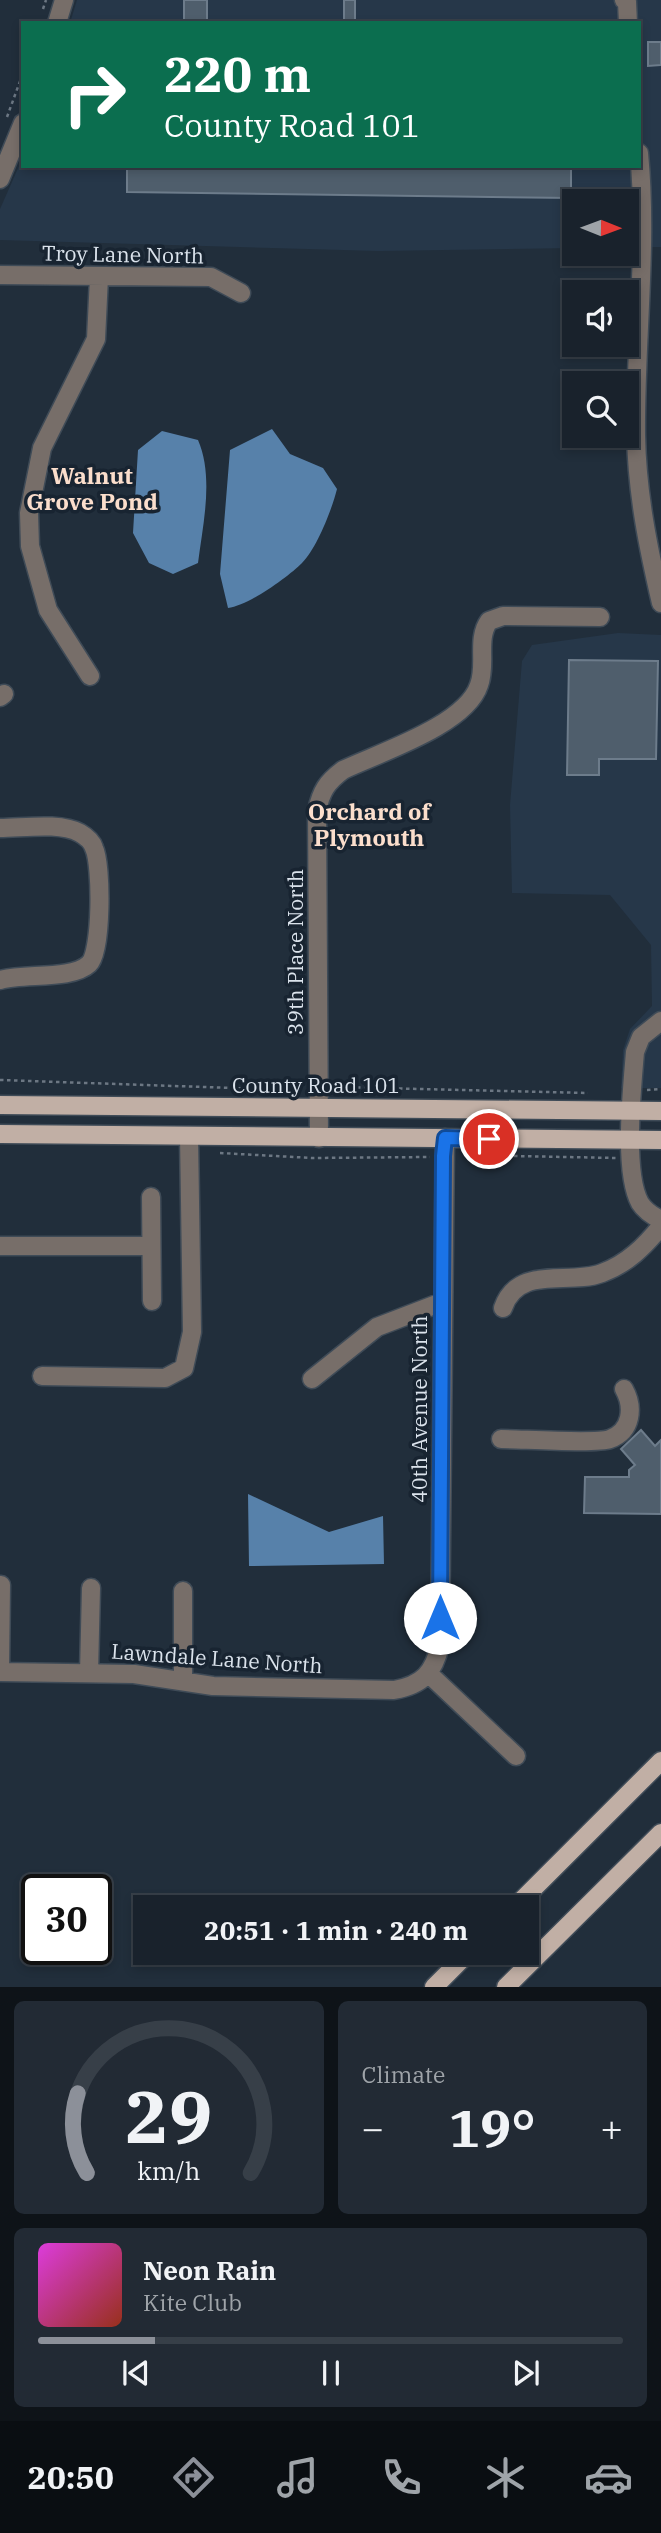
<!DOCTYPE html>
<html lang="en">
<head>
<meta charset="utf-8">
<style>
	:root { --surface:#19222c; --page:#222a34; --text:#f1f3f6; --muted:#9fa4a9; --line:#373f48; --accent:#8c9099 }
	body { margin:0; font-family:"IBM Plex Serif",serif; background:var(--page); color:var(--text); height:100vh; display:flex; flex-direction:column; font-size:26px; white-space:nowrap }
	* { box-sizing:border-box; margin:0 }
	p { font-size:23px; color:var(--muted) }
	.icon { flex:none; width:38px; height:38px; fill:none; stroke:currentColor; stroke-width:2; stroke-linecap:round; stroke-linejoin:round }
	.map { position:relative; height:1987px; overflow:hidden }
	.details { display:flex; flex-direction:column; gap:14px; padding:14px; background:#0e1318; flex:1 }
	.details>* { flex:none }
	.hud { position:absolute; left:21px; top:21px; width:620px; height:147px; border-radius:0px; box-shadow:0 4px 10px #0003,0 0 0 2px var(--line); background:#0b6e4f; color:#fff; overflow:hidden }
	.needle { width:46px; rotate:91deg }
	.tools { position:absolute; left:562px; top:189px; display:grid; gap:14px }
	.tools a { display:grid; place-items:center; width:77px; height:77px; border-radius:0px; background:var(--surface); box-shadow:0 4px 10px #0003,0 0 0 2px var(--line); font-size:35px }
	.speed { position:absolute; left:21px; top:1874px; display:flex; gap:14px; font-size:35px; font-weight:700; text-align:center }
	.speed>* { display:grid; place-content:center; width:91px; height:91px; border-radius:50%; background:var(--surface); box-shadow:0 4px 10px #0003,0 0 0 2px var(--line); line-height:1 }
	.speed .limit { border:4px solid #111; border-radius:10px; background:#fff; color:#111 }
	.pin { position:absolute; display:grid; place-items:center; width:60px; height:60px; color:#fff; margin:-30px; border:4px solid #fff; border-radius:50%; box-shadow:0 2px 7px #0007 }
	.me { position:absolute; width:77px; margin:-38px; rotate:0deg; stroke-linejoin:round; filter:drop-shadow(0 0 5px #0008) }
	.turn { display:flex; align-items:center; gap:24px; height:147px; padding:0 28px; font-size:32px }
	.turn .icon { width:91px; height:91px; stroke-width:2.5 }
	.turn b { display:block; font-size:49px; line-height:60px }
	.big { font-size:52px; font-weight:700; line-height:1.1 }
	.details .card { flex:1; display:flex; flex-direction:column; justify-content:center; gap:10px; min-width:0; padding:0 24px; border-radius:10px; background:var(--page) }
	.details .dial { align-items:center; gap:0 }
	.dial svg { height:182px; overflow:visible; fill:none; stroke:var(--line); stroke-width:7; stroke-linecap:round; text-anchor:middle }
	.dial text { fill:var(--text); stroke:none }
	.song { display:flex; align-items:center; gap:21px }
	.cover { width:84px; height:84px; border-radius:10px; background:linear-gradient(135deg,hsl(300 70% 55%),hsl(10 70% 35%)) }
	.played { height:7px; border-radius:4px; background:linear-gradient(90deg,var(--accent) 20%,var(--line) 20%) }
	.keys { display:flex; justify-content:space-around; direction:ltr }
	.heat { display:flex; justify-content:space-between; align-items:center; font-size:38px; direction:ltr }
	.details .tiles { flex:1; display:grid; gap:14px; grid-template-columns:1fr 1fr }
	.card:last-child { grid-column:span 2 }
	.trip { position:absolute; left:133px; top:1895px; width:406px; height:70px; border-radius:0px; background:var(--surface); box-shadow:0 4px 10px #0003,0 0 0 2px var(--line); font-weight:700; line-height:70px; text-align:center }
	.dock { display:flex; height:112px; justify-content:space-around; align-items:center; background:#0a0e12; color:var(--muted) }
	.dock .icon { width:49px; height:49px }
	.dock .on { color:var(--accent) }
	.dock b { font-size:32px; color:var(--text) }
	.map>svg:first-child { display:block }
	.built { fill:#263749 }
	.water { fill:#5781aa }
	.building { fill:#4f5e6c; stroke:#6d7c8b; stroke-width:2 }
	.lines { fill:none; stroke-linecap:round; stroke-linejoin:round }
	.minor-casing { stroke:#3f4b57; stroke-width:21 }
	.major-casing { stroke:#3f4b57; stroke-width:21 }
	.path { stroke:#6c7783; stroke-width:2.5; stroke-dasharray:3.5 3.5; stroke-linecap:butt }
	.minor { stroke:#776e69; stroke-width:18 }
	.major { stroke:#c1afa5; stroke-width:18 }
	.route-casing { stroke:#114b97; stroke-width:18 }
	.route { stroke:#1a73e8; stroke-width:12 }
	.labels { text-anchor:middle; dominant-baseline:central; stroke-width:7; stroke-linejoin:round; paint-order:stroke }
	.street-label { font-size:21px; fill:#dbe3ec; stroke:#182431 }
	.neighbourhood-label { font-size:23px; font-weight:bold; fill:#fbdecc; stroke:#182431 }
</style>
</head>
<body>
<div class="map">
<svg width="661" height="1987" viewBox="0 0 661 1987">
	<rect width="100%" height="100%" fill="#212e3b"/>
	<path class="built" d="M77,0H661V247H627L626,201H574V248L378,251L0,240V209L23,157V166H639V23H70Z
		M618,633L661,635V1088H621L623,1050L630,1029L652,1006L651,945L610,895L512,893L510,805L522,661L532,645Z"/>
	<path class="water" d="M272,429L290,454L323,468L337,489C332,509 317,548 302,563C288,577 248,606 228,608L220,574L230,450Z
		M162,431L198,440C214,477 203,524 198,563L173,574L149,563L133,533L138,450Z
		M248,1494L329,1532L383,1516L384,1564L249,1566Z"/>
	<path class="building" d="M184,0H207V23H184Z
		M344,0H355V23H344Z
		M648,42H661V65L648,66Z
		M127,166H571V198L127,192Z
		M569,660L658,661L656,759H599V775H567Z
		M641,1430L655,1446L661,1440V1514L584,1513L585,1477H629V1470L635,1465L621,1449Z"/>
	<g class="lines">
		<g class="minor-casing">
			<path id="minor" d="M624,0L627,2L628,23
				M57,23L64,0
				M639,153C648,246 635,341 636,435C637,493 648,547 661,603
				M0,179L23,123
				M0,275L211,277L241,293
				M90,676L48,610L30,546L29,513L42,448L96,339L99,277
				M0,697L4,694
				M0,828C23,828 60,822 80,833C87,837 92,841 94,848C102,865 102,952 89,964C72,980 24,973 0,980
				M661,1021L641,1037L635,1052C632,1089 623,1172 640,1203C645,1211 653,1216 661,1220
				M319,1138L317,811C321,791 327,782 343,770C381,752 466,725 479,685C487,664 476,639 489,621L503,616L600,617
				M151,1197L152,1301
				M0,1246H151
				M503,1308C518,1264 568,1286 602,1273C627,1264 645,1246 661,1226
				M42,1376L165,1378L184,1368L192,1332L189,1136
				M312,1379L377,1327L442,1302
				M501,1439C521,1439 596,1444 610,1439C632,1431 634,1407 624,1389
				M0,1672L134,1674L213,1686L394,1690C423,1685 434,1672 440,1645L445,1138
				M0,1672L1,1585
				M89,1673L91,1588
				M429,1674L516,1756
				M183,1680V1591"/>
		</g>
		<g class="major-casing">
			<path id="major" d="M0,1105L661,1111
				M0,1134L661,1140
				M514,1908L661,1761
				M434,1987L468,1953
				M506,1987L661,1833"/>
		</g>
		<path class="path" d="M43,9L46,0
			M7,117L23,73
			M0,1080L291,1090
			M336,1087L588,1093
			M647,1090L661,1089
			M220,1153L313,1158L430,1157
			M514,1156L616,1158"/>
		<use href="#minor" class="minor"/>
		<use href="#major" class="major"/>
	</g>
	<g class="lines">
		<g class="route-casing">
			<path id="route" d="M440,1618L443,1156L445,1138L489,1139"/>
		</g>
		<use href="#route" class="route"/>
	</g>
	<g class="labels">
		<g class="street-label">
			<text transform="translate(123 254) rotate(1)">Troy Lane North</text>
			<text transform="translate(295 952) rotate(-90)">39th Place North</text>
			<text x="316" y="1085">County Road 101</text>
			<text transform="translate(419 1409) rotate(-90)">40th Avenue North</text>
			<text transform="translate(217 1658) rotate(4)">Lawndale Lane North</text>
		</g>
		<g class="neighbourhood-label">
			<text x="92" y="475">Walnut<tspan x="92" dy="26">Grove Pond</tspan></text>
			<text x="369" y="811">Orchard of<tspan x="369" dy="26">Plymouth</tspan></text>
		</g>
	</g>
</svg>
<div class="tools">
<a><svg class="needle" viewBox="-14 -14 28 28"><path d="M0-13l5 13h-10z" fill="#e53935"/><path d="M0 13l5-13h-10z" fill="#9fa4a9"/></svg></a>
<a><svg class="icon" aria-label="sound" viewBox="0 0 24 24"><path d="M4 9h4l5-4v14l-5-4H4zM17 9q2 3 0 6"/></svg></a>
<a><svg class="icon" aria-label="search" viewBox="0 0 24 24"><circle cx="10" cy="10" r="6"/><path d="M15 15l6 6"/></svg></a>
</div>
<div class="speed"><div class="limit">30</div></div>
<div class="pin" style="left:489px;top:1139px;background:#d93025"><svg class="icon" aria-label="arrive" viewBox="0 0 24 24"><path d="M6 21V4h12l-3 4 3 4H6"/></svg></div>
<svg class="me" style="left:440px;top:1618px" viewBox="-20 -20 40 40"><circle r="19" fill="#fff"/><path d="M0-13L10 11 0 6-10 11z" fill="#1a73e8"/></svg>
<div class="trip">20:51 · 1 min · 240 m</div>
<div class="hud">
<div class="turn"><svg class="icon" aria-label="right" viewBox="0 0 24 24"><path d="M7 20v-9h11M14 6l5 5-5 5"/></svg><div><b>220 m</b>County Road 101</div></div>
</div>
</div>
<section class="details">
<div class="tiles">
<div class="card dial"><svg viewBox="0 0 100 80">
<path d="M14 69A42 42 0 1 1 86 69"/>
<path d="M14 69A42 42 0 0 1 10 34" stroke="#8c9099"/>
<text x="50" y="56" font-size="32" font-weight="700">29</text>
<text x="50" y="72" font-size="11">km/h</text>
</svg></div>
<div class="card"><p>Climate</p>
<div class="heat"><a>−</a><b class="big">19°</b><a>+</a></div>
</div>
<div class="card">
<div class="song"><i class="cover"></i><div><b>Neon Rain</b><p>Kite Club</p></div></div>
<div class="played"></div>
<div class="keys"><svg class="icon" aria-label="previous" viewBox="0 0 24 24"><path d="M18 5L8 12l10 7zM5 5v14"/></svg><svg class="icon" aria-label="pause" viewBox="0 0 24 24"><path d="M8 5v14M16 5v14"/></svg><svg class="icon" aria-label="next" viewBox="0 0 24 24"><path d="M6 5l10 7-10 7zM19 5v14"/></svg></div>
</div>
</div>
</section>
<nav class="dock">
<b>20:50</b>
<svg class="icon on" aria-label="directions" viewBox="0 0 24 24"><path d="M12 3l9 9-9 9-9-9zM9 14v-3h6M13 9l2 2-2 2"/></svg>
<svg class="icon" aria-label="music" viewBox="0 0 24 24"><path d="M9 18V5l10-2v13"/><circle cx="6" cy="18" r="3"/><circle cx="16" cy="16" r="3"/></svg>
<svg class="icon" aria-label="phone" viewBox="0 0 24 24"><path d="M5 4h4l2 5-3 2q2 4 5 5l2-3 5 2v4C11 20 4 13 5 4z"/></svg>
<svg class="icon" aria-label="climate" viewBox="0 0 24 24"><path d="M12 3v18M4 7l16 10M4 17L20 7"/></svg>
<svg class="icon" aria-label="car" viewBox="0 0 24 24"><path d="M5 17H2v-5l4-1 3-4h7l3 4 3 1v5h-3M9 17h6M6 11h13"/><circle cx="7" cy="17" r="2"/><circle cx="17" cy="17" r="2"/></svg>
</nav>
</body>
</html>
